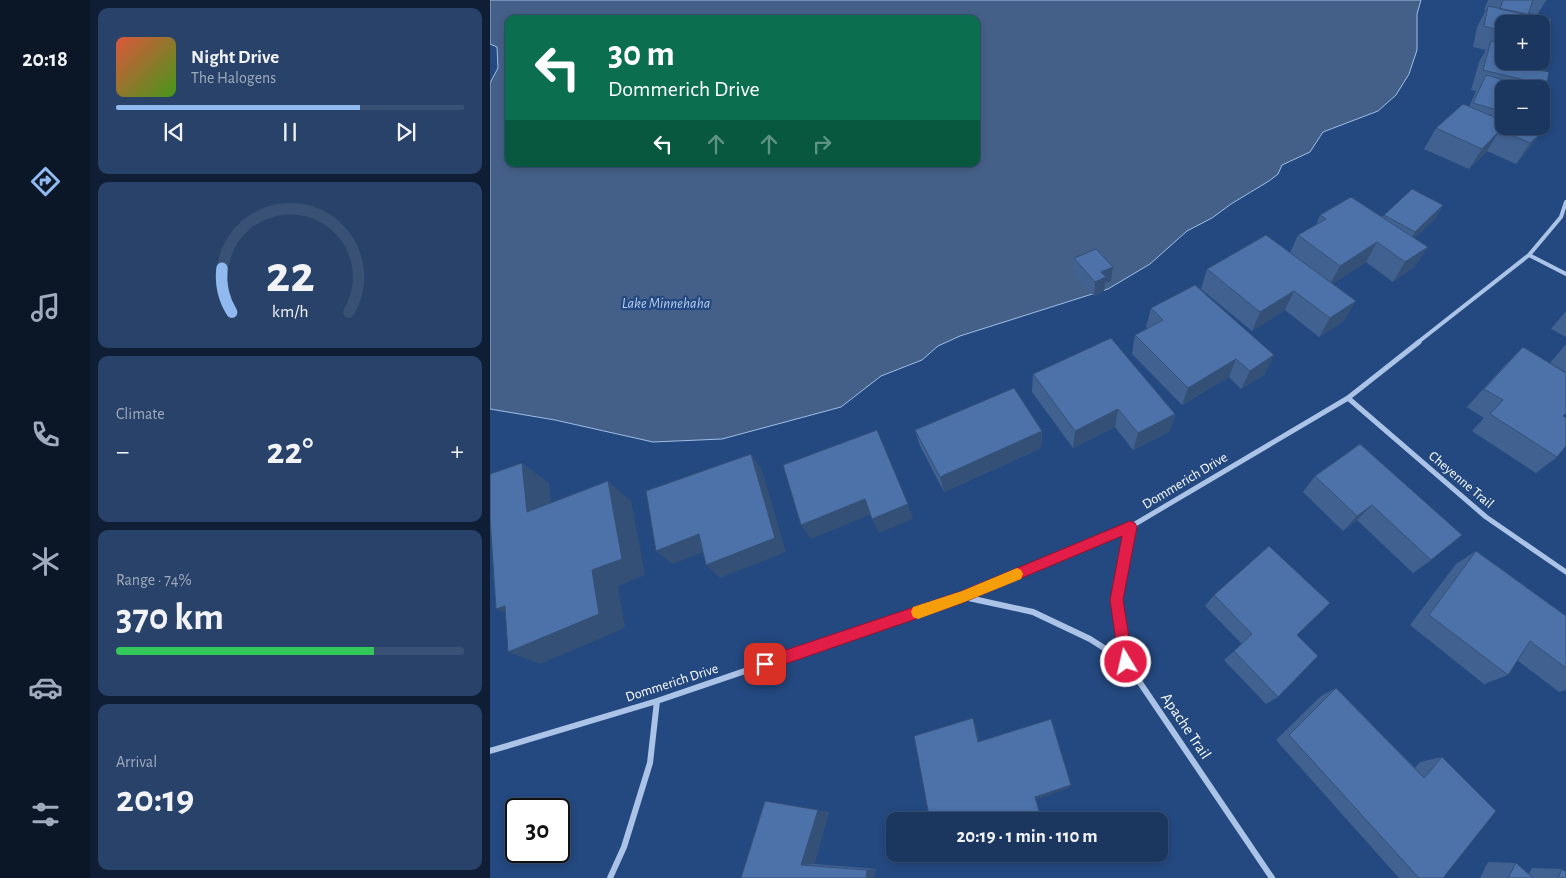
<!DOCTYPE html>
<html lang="en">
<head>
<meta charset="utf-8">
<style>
	:root { --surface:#1b3760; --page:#284269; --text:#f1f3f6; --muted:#a0acbd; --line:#395175; --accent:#90b9f0 }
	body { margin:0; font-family:"Alegreya Sans",sans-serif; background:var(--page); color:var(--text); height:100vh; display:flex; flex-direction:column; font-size:19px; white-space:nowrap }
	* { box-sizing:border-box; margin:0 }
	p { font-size:16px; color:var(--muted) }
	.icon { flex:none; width:28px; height:28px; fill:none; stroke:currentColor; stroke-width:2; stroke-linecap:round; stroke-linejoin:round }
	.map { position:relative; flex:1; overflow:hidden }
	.sheet { display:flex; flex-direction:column; gap:8px; padding:8px; background:#0f1e35; width:400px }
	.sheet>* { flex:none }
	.hud { position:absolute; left:15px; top:15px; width:475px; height:152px; border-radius:10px; box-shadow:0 2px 8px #0003,0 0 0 1px var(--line); background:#0b6e4f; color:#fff; overflow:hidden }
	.fabs { position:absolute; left:1005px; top:15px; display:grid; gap:10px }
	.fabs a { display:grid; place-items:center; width:55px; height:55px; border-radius:10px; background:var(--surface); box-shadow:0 2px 8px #0003,0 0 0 1px var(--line); font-size:25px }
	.speed { position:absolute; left:15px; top:798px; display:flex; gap:10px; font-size:25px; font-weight:700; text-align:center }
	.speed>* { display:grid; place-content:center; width:65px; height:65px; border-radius:50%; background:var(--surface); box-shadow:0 2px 8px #0003,0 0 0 1px var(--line); line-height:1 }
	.speed .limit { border:2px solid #111; border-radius:8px; background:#fff; color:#111 }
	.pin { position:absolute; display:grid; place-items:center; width:42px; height:42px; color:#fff; margin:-21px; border-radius:10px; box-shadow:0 2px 8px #0006 }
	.me { position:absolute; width:55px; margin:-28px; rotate:351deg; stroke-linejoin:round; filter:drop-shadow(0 0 4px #0008) }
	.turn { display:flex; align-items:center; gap:18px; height:105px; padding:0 20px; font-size:22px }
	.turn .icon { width:65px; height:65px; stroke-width:2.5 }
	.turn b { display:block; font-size:35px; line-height:42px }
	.lanes { display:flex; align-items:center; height:48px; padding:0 20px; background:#0003; justify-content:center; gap:25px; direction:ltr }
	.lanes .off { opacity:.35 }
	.big { font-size:38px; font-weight:700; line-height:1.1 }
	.sheet .tile { flex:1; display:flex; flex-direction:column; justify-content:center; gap:8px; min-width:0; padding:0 18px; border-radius:10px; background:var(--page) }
	.sheet .dial { align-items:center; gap:0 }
	.dial svg { height:130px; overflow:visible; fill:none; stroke:var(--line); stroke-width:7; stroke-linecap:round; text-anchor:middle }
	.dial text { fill:var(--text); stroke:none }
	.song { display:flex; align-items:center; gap:15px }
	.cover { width:60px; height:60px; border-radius:8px; background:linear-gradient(135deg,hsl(10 70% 55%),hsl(100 70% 35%)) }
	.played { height:5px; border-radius:2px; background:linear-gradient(90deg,var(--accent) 70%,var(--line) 70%) }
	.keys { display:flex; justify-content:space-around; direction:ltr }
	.heat { display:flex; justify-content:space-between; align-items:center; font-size:28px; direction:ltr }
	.charge { height:8px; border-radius:4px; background:linear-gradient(90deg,#34c759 74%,var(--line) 0) }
	.trip { position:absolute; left:396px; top:812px; width:282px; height:50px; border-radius:10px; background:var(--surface); box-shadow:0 2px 8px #0003,0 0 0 1px var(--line); font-weight:700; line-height:50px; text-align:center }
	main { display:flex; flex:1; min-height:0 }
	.tab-bar { display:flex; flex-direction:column; width:90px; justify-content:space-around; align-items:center; background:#0b1626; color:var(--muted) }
	.tab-bar .icon { width:35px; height:35px }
	.tab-bar .active { color:var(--accent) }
	.tab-bar b { font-size:22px; color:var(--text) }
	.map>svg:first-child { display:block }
	.water { fill:#456088; stroke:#9ebee8; fill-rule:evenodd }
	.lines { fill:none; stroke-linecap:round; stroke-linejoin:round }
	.minor-far2 { stroke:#aac3e7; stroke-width:4 }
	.minor-far1 { stroke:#aac3e7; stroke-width:5 }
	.minor { stroke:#aac3e7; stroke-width:6 }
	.wall { fill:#416291 }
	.shaded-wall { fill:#355076 }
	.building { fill:#4c72a9; stroke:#355076 }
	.route { fill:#e11d48; stroke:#92132f }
	.slow { fill:#f59e0b }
	.labels { text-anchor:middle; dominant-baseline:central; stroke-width:4.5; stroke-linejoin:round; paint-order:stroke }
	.street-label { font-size:14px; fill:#fff; stroke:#244980 }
	.water-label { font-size:15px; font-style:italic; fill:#b6ceee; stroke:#244980 }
	.near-street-label { font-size:16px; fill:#fff; stroke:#244980 }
</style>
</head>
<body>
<main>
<nav class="tab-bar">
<b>20:18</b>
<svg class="icon active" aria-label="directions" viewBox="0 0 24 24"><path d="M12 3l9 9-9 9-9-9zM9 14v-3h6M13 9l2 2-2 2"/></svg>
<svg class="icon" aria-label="music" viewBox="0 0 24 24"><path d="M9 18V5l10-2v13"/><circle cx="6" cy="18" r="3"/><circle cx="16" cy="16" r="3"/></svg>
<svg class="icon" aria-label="phone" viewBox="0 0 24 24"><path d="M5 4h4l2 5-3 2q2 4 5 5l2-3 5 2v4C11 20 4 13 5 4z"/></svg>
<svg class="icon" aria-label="climate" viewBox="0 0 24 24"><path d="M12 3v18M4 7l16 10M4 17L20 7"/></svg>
<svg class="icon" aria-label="car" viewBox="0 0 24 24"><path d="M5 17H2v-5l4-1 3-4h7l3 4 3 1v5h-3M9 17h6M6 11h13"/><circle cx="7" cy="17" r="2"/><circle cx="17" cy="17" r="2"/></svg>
<svg class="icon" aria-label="filters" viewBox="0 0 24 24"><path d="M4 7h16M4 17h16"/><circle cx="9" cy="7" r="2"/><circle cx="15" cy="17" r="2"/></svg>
</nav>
<section class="sheet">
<div class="tile">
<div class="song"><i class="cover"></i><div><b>Night Drive</b><p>The Halogens</p></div></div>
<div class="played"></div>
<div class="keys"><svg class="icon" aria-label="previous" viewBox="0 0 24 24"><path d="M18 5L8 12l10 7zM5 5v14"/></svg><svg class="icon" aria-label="pause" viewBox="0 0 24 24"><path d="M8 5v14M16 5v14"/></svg><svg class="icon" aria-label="next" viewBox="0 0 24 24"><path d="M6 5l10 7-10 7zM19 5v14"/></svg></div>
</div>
<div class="tile dial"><svg viewBox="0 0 100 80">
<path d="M14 69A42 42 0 1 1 86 69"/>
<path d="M14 69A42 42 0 0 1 8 42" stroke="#90b9f0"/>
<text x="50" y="56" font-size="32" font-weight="700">22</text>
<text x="50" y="72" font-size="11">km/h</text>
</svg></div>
<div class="tile"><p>Climate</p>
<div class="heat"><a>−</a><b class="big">22°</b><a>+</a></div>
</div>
<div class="tile"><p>Range · 74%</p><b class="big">370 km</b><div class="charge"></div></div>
<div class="tile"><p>Arrival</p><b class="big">20:19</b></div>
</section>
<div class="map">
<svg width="1076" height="878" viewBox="0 0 1076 878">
	<rect width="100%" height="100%" fill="#244980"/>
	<path class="water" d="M0,0H931L927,14V50L919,74L906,95L888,111L833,132L820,152L792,165L788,174L779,181L741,204L722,218L697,231L660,264L618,289L470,336L448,346L432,360L391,376L351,407L232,439L163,442L65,420L0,409V83L8,68L7,47L0,44ZM19,19H486V164H19Z"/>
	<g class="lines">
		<path class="minor-far2" d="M1039,255L1076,274
			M927,343L1039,255L1071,217L1076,202"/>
		<path class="minor-far1" d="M858,398L996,517L1076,572
			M510,581L640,527L858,398L929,342
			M630,581L640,527"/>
		<path class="minor" d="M630,580L626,600L636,662
			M474,597L543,612L600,639L636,662L782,878
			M0,751L167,701L472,597L513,580
			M120,878L134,847L160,763L167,701"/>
	</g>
	<path class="wall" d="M998,0H1057L1055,2L1047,15L1039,13L1038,15L1061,19L1060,30L1051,43V24H1014V61H1051V53L1060,55L1058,64L1054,71L1059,72L1056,85L1051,92V89H1014V126H1047L1042,133L1048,136L1033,156L1026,164L997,151L979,169L934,149L946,128L973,104L979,107L986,91L981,90L989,62L996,50L983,47L987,27L996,10H994Z
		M953,205L945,219L924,238L938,247L924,267L903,282L876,262L842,284L854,321L829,337L795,310L762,331L711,289L717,269L800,253L808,235L826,225L830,215L892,217L894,215Z
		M584,258L621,281L615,283L614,291L604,296L583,272Z
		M661,308L775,374L751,389L739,377L692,405L642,354L645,335L658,329L656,327Z
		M1076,311V337L1061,329Z
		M1076,344V372L1060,363Z
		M1033,347L1073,416L1067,457L1046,473L982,431L994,418L977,407L1014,366Z
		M543,374L685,414L679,432L643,450L625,427L583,448L542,392Z
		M425,430L552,431L551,448L454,492L430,446Z
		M870,444L941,560L923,573L867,520L853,531L813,492L825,476Z
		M986,551L1076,616V690L1069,692L1027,660L1018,675L994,684L920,625L966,564Z
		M724,595L807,635L788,697L776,704L734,660L752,644L715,606Z
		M846,688L925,768L930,762L952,757L953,878H909L786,740L831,696Z
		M339,812L324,864L386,869L384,878H251Z
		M998,862L1026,863L1039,874L1042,868L1072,869L1076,878H990Z"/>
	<path class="shaded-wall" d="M1010,130L997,151L979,169L992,149Z
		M1048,136L1033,156L1026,164L1040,143Z
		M953,205L945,219L917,245L925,232Z
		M887,242L876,262L839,286L850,266Z
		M938,247L924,267L903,282L915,262Z
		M623,267L621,281L615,283L614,291L604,296L605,282L611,272Z
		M804,291L795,310L762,331L770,312Z
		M866,301L854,321L829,337L840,318Z
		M784,355L775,374L751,389L760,371Z
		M746,359L739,377L692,405L698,388Z
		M628,409L625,427L583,448L585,431Z
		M685,414L679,432L643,450L648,433Z
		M552,431L551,448L454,492L450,477Z
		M261,454L272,470L296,552L230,578L216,565Z
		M32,463L59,483L64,530L37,512Z
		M118,481L141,501L155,575L128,586L135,628L50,664L18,652L102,570Z
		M375,499L382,514L321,539L311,525Z
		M418,504L423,519L389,533L382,519Z
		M882,505L867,520L853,531L867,516Z
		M209,534L224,548L182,564L166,551Z
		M15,606L38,623L6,609Z
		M483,718L486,725L491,747L488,742Z
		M581,785L579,788L545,800V797Z
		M328,810L339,812L324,864L311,865Z
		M386,869L384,878H376L377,870Z"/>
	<path class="building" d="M1013,0H1043L1038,15L1010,9Z
		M998,6L1061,19L1060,30L1051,28V24H1014V38L1007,36L1009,30L994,26Z
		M1001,41L1014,44V61H1041L1039,68L1059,72L1056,85L993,70Z
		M1051,53L1060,55L1058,64L1045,61H1051Z
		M996,75L1044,89H1014V112L983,103Z
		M973,104L1014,121V126H1025L1048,136L1040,143L1010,130L992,149L946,128Z
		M1051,104L1056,105L1051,117Z
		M922,189L953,205L925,232L894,215Z
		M861,197L938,247L915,262L887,242L850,266L808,235L836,219L830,215Z
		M776,235L866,301L840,318L804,291L770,312L717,269Z
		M606,249L623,267L611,272L616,277L605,282L584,258Z
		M705,285L784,355L760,371L746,359L698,388L645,335L673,320L661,308Z
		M621,338L685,414L648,433L628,409L585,431L543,374Z
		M1033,347L1076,373V413L1073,416L1076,418V446L1067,457L1000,414L1013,400L994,389Z
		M524,388L552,431L450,477L425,430Z
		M387,430L418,504L382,519L375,499L311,525L293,465Z
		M870,444L972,535L941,560L882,505L867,516L825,476Z
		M261,454L285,538L216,565L209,534L166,551L156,491Z
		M32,463L37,512L118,481L132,559L102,570L109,614L18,652L15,606L6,609L0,518V474Z
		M779,546L840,603L807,635L828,656L788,697L744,651L762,634L724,595Z
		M986,551L1076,616V668L1040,641L1018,675L939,615Z
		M846,688L934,778L952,757L1006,811L953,878H929L799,735Z
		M483,718L488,742L561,719L581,785L545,797L552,821H440L424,736Z
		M275,801L328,810L311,865L377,870L376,878H251Z
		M1026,863L1043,878H1018Z
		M1072,869L1076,872V878H1068Z"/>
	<path class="route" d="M640,521L645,523L647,527L633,600L643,662L641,667L636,669L631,667L629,662L620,600L632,536L472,603L275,671L270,669L268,664L270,659L275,657L472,591Z"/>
	<path class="slow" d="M527,568L531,570L533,574L531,579L472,603L428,619L423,617L421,612L423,607L472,591Z"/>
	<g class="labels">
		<g class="street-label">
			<text transform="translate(971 480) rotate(40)">Cheyenne Trail</text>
			<text transform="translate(695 481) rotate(-31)">Dommerich Drive</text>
			<text transform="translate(182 683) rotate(-18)">Dommerich Drive</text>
		</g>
		<g class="water-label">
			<text x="176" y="303">Lake Minnehaha</text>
		</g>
		<g class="near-street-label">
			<text transform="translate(696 726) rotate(56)">Apache Trail</text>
		</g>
	</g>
</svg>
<div class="fabs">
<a>+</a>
<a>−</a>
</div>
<div class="speed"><div class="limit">30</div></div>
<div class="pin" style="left:275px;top:664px;background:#d93025"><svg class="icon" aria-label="arrive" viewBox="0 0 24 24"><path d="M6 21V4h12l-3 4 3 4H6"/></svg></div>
<svg class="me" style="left:636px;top:662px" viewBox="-20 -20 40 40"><circle r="17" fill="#e11d48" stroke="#fff" stroke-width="3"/><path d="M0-11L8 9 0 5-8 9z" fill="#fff"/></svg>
<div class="trip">20:19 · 1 min · 110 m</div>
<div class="hud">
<div class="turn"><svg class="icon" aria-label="left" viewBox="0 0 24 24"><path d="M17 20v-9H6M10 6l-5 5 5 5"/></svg><div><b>30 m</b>Dommerich Drive</div></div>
<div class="lanes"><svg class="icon" aria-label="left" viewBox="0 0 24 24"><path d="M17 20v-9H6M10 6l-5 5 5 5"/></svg><svg class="icon off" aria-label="ahead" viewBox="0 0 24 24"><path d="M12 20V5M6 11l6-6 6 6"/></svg><svg class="icon off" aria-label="ahead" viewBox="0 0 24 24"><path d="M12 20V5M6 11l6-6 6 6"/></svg><svg class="icon off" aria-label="right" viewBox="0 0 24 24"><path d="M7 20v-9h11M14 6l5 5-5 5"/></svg></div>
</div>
</div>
</main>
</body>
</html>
